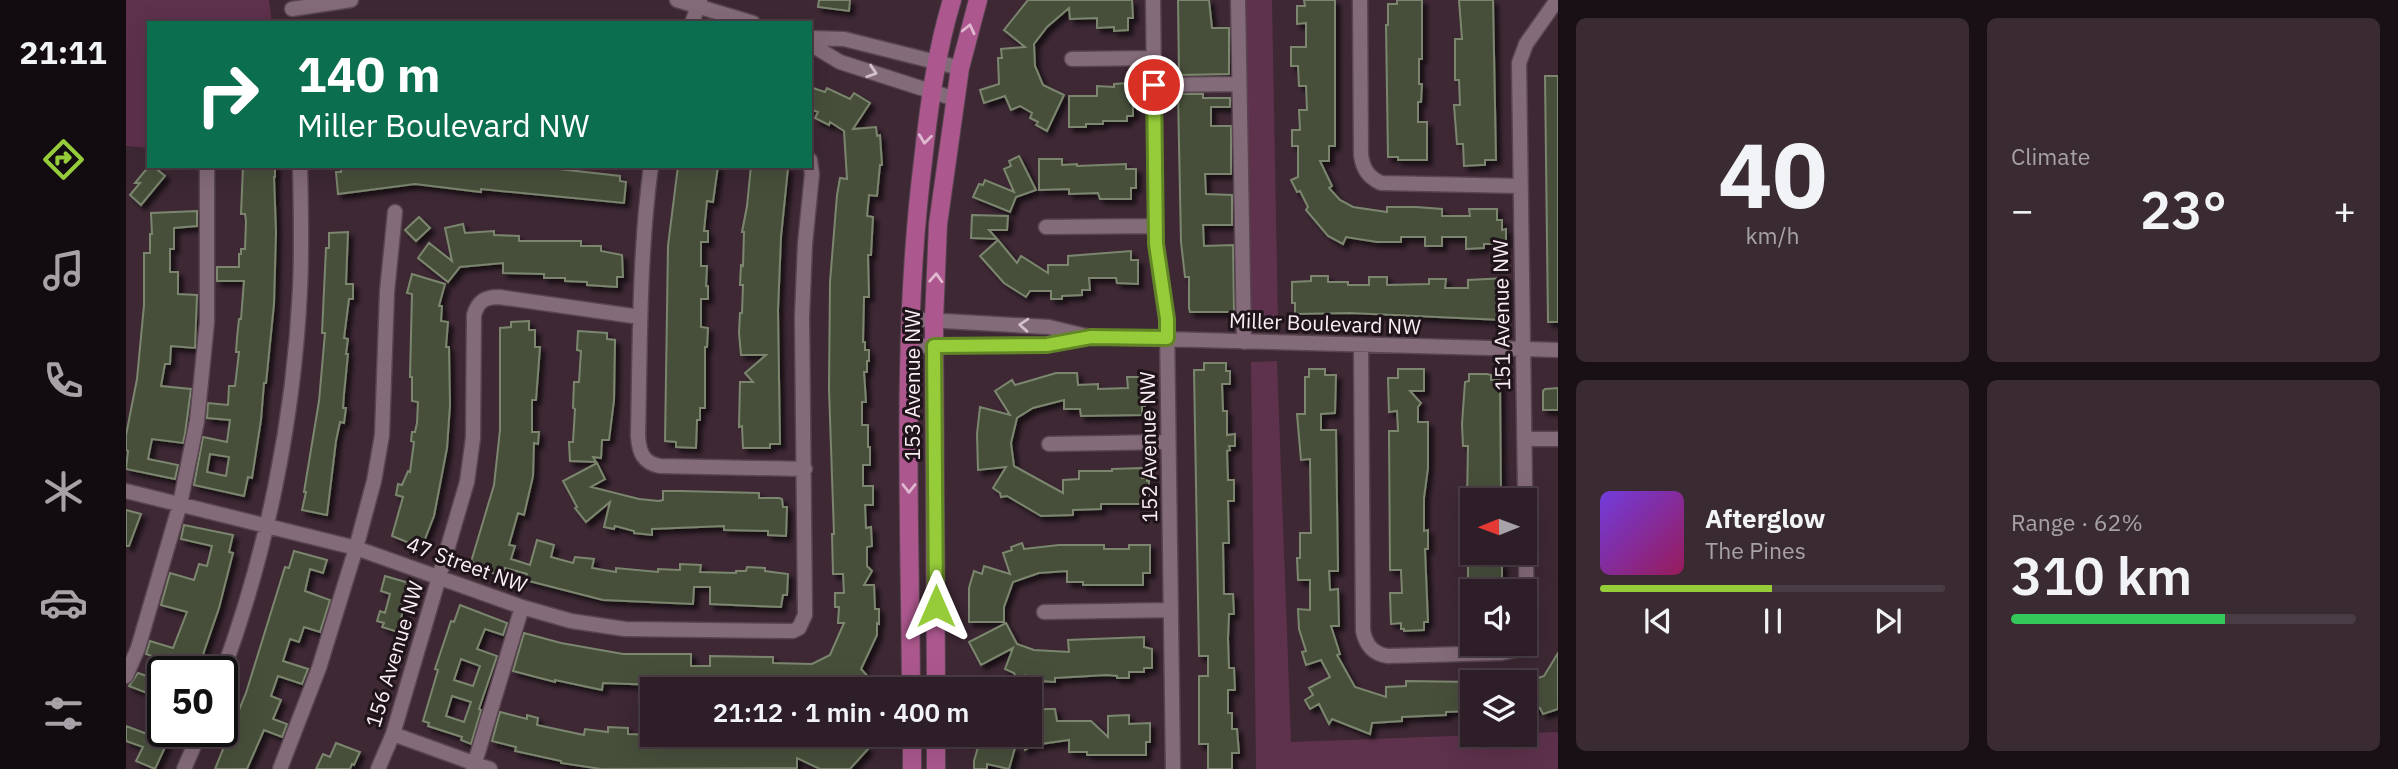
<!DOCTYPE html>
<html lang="en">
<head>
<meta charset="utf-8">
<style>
	:root { --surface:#2e1e27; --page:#3a2b33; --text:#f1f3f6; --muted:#a7a2a7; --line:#493c44; --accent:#96cc3a }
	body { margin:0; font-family:"IBM Plex Sans",sans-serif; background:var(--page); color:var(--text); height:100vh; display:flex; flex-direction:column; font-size:26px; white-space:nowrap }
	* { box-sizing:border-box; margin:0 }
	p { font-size:23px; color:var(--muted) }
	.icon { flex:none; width:38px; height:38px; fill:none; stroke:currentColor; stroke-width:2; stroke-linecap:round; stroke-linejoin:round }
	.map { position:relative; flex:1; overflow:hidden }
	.side { display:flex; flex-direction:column; gap:18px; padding:18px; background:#191015; width:840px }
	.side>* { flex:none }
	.banner { position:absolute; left:21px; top:21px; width:665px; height:147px; border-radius:0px; box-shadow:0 7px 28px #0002,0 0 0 2px var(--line); background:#0b6e4f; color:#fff; overflow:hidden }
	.needle { width:46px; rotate:269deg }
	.buttons { position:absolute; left:1334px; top:488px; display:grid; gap:14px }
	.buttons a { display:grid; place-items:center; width:77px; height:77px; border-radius:0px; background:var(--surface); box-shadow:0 7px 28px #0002,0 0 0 2px var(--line); font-size:35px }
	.speed { position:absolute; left:21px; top:656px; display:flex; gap:14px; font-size:35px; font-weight:700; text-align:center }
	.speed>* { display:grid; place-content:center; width:91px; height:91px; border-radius:50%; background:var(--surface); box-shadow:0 7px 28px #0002,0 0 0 2px var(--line); line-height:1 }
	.speed .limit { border:4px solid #111; border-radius:10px; background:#fff; color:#111 }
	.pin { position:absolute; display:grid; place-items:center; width:60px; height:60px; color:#fff; margin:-30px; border:4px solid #fff; border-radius:50%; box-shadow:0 2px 7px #0007 }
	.me { position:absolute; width:77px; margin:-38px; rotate:0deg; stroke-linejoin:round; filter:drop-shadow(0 0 5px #0008) }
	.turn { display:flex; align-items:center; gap:24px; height:147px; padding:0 35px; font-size:32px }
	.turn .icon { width:91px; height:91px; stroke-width:2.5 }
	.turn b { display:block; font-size:49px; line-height:60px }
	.big { font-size:52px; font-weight:600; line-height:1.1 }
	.side .widget { flex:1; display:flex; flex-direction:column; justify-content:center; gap:10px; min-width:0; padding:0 24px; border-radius:10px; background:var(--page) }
	.side .dial { align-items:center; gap:0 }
	.dial b { font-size:91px; line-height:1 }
	.song { display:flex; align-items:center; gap:21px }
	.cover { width:84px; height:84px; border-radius:10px; background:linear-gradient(135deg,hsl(260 70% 55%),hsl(330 70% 35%)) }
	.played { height:7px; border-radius:4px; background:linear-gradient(90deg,var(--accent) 50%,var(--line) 50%) }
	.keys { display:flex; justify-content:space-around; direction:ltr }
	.heat { display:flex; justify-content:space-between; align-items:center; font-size:38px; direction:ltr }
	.charge { height:10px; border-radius:5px; background:linear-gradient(90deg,#34c759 62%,var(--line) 0) }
	.side .tiles { flex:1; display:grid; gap:18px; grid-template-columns:repeat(2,1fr) }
	.trip { position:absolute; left:514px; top:677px; width:402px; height:70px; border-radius:0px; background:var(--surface); box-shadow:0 7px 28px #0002,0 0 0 2px var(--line); font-weight:600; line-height:70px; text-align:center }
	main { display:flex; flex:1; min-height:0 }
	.menu { display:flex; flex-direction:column; width:126px; justify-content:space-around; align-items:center; background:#120c10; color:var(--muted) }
	.menu .icon { width:49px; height:49px }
	.menu .on { color:var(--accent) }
	.menu b { font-size:32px; color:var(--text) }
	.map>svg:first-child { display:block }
	.green { fill:#5e314c }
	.building { fill:#46503a; stroke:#7b866e; stroke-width:2; fill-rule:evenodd; filter:url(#shadow) }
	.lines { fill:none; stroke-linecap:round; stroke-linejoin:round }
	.minor-casing { stroke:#584550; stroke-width:17 }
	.major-casing { stroke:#584550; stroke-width:20 }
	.minor { stroke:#846b79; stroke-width:14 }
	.major { stroke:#ac588e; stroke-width:18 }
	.oneway { stroke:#dfb9d0 }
	.oneway2 { stroke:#d1c0c9 }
	.route-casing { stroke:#628526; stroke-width:18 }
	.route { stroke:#96cc3a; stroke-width:12 }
	.labels { text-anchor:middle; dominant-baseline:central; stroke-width:6; stroke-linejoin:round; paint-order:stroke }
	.street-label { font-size:21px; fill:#fbedf4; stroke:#1e141a }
</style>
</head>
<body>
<main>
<nav class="menu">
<b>21:11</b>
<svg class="icon on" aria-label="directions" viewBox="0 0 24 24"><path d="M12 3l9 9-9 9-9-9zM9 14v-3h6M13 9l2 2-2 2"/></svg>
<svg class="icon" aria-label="music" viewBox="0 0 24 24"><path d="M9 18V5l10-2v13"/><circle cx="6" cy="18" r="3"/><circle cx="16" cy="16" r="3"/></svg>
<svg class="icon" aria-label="phone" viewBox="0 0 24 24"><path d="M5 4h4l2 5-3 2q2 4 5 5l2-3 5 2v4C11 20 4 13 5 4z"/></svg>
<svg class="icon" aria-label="climate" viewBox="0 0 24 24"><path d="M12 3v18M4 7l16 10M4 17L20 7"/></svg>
<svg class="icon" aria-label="car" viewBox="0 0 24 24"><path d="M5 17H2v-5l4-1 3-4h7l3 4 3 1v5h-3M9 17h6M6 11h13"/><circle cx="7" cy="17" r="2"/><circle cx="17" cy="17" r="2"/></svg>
<svg class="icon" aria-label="filters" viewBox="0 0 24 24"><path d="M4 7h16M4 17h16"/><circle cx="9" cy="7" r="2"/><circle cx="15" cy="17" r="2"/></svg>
</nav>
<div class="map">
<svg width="1432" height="769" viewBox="0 0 1432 769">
	<defs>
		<filter id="shadow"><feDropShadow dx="4.5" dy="4.5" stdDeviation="2" flood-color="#0009"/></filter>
	</defs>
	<rect width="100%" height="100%" fill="#3d2834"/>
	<path class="green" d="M0,0H143L146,23H23V148L0,146Z
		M1118,0H1146L1152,323H1124Z
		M1151,361L1165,742L1430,732L1432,733V769H1130L1125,362Z"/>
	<path class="building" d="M693,0H724L723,11L692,7Z
		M902,0H1006L1007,18H1002V30L988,31V27L971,28V18L944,19L943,8L921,27L908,44L909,66L917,85L938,95L921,131L910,125L912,122L904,118L906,113L894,106L885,110L879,96L858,103L854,90L873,84L872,58H876L875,49L899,47L878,30Z
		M1052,0H1083L1086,28H1103V74L1053,75Z
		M1178,0H1209V146H1203V161H1194L1206,186L1203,188L1214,200L1227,207L1261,212V207H1290L1316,209V216H1344L1343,209H1371V220H1376V230L1380,229V244H1358V248L1340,249V237H1316V246H1299V237H1275V242H1251L1220,237L1217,244L1202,236L1180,210L1182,207L1174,191L1171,192L1165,180L1172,177V146H1166V130H1174L1173,110H1181L1180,86H1173L1172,66H1165V47H1180V23L1171,24V6H1179Z
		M1271,0H1296V59H1293V84H1296L1295,102H1292V122H1301V160H1272V157H1262L1260,25H1262V4H1271Z
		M1333,0H1367L1370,160H1359V165H1355L1338,166L1337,144H1331L1328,105H1334L1333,80H1329V39H1336Z
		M1419,76H1432V322H1422Z
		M1003,83V93H1007V116H1001V121H977V124H960V127H943V96H971V86L988,87V84Z
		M684,87L699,92L701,88L724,99L728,93L744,103L727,129L750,127L751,136L754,135L756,165H754L751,196L743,195L741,216L747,217L745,255H742L743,297H738L737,342H739V350H743V361H741V372H738L740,402H736V425H742V447H744V465H737V486H747V505H739L740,528L745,527L746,546L741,547V566L746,571L738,585H748L749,609H753V624L751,623V635L735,669L749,684L743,690H530V685L477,683L476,690L429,680V682L387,671L398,633L435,643L497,654H565V666H584V656L647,657V663L686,664L704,655L718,623H712L713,607H709V593H718L717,574H707L706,534H708L703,389L704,282L711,195L714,178L721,179L718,131L704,122L703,125L689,118L692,112L684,109Z
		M1052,94H1077V98H1104V107H1085V126H1105V174H1079L1080,194L1106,195V225H1077L1078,246L1107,245L1108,312H1064L1063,308V277H1059L1055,242Z
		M893,156L910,190L890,197L884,212L847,197L853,184L857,185L859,180L888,192L878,169L885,166L883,161Z
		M913,159H936V165L951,164V166L1000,164V169H1010V188H1005V199H974L972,193L943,194V189L913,190Z
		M23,166H27L39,176L15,205L4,195L14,183H9Z
		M117,166H149V177H148L150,232L148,304L140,383H138L135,420L126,478L122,477L118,496L68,485L77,437L101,442L104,420L81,418L82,403L102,405L103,386H109L113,352H110L111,338L113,319H115L118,281H91V267H113V254H115V249H119L120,221L119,214H115ZM84,454L103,457L100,476L81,472Z
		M235,166H406L494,176V181L500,182L498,203L355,189V192L289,184L212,194L210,172H215V169Z
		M552,166H592L587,202L581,201L578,231H582V242H575V266H581L580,286H582V299H575V327L582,328L581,347H579V408H574V420H571L570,448L550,447V442L539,441L542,246Z
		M625,166L662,168L655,237L652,310L654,444H644V448H617L616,426L613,427L614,382H627L619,373L640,355H615L613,333L614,313H616L617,285H614L615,265L617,266L618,232H616L621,206Z
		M71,211V226L48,228V249H44V272H52V294L71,295L69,348L45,346L44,364H39L35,386L65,389L59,434L57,443L26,439L22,459L52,465L49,479L0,469L2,451L0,450V435L11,379L18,305V253H24V234H26L25,213Z
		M846,215L882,216L881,230H863L871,239L845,238Z
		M293,217L304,228L290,241L279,230Z
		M337,224L339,233L368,231V235L393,236V241H455V246H475V251L496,255L497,277H491V287L461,285V282L439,281V278H418V274L377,273V263L334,267L322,282L292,258L303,243L326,261L319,228Z
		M222,232L220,284H227V299H223L218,338L222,339L220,354H222L218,394L217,408H220L218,423L214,422L210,441L201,515L176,510L180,492H178L193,401L199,333H196L200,248H203V233Z
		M872,240L891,263L895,256L922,273V265H942V256L1005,251V260H1012V284L991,283L990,278H963L964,290H956V295L936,296V299H925V291H904L900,297L878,283L854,256Z
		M286,274L319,284L313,306H316L315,321L322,322L320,347H323L324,405L321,448L308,516L297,544L289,541L288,545L266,536L277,497L270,495L272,484L276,485L282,471L284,472L288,442L285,441L286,432H289L291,423L292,402L286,401V377H284L286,294L281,293Z
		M1185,276H1202V282H1222V285H1243V277H1261V285L1303,284V279H1320L1319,288H1342V280L1380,278V309H1378L1376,320L1224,313L1169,314V303H1166V282L1185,281Z
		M403,321V330H409V347H414L410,400H406V432H413L412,444L408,443L407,476L398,515L392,513L383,545L389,546L385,559L404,565L411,540L428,545L425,557L447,563L449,557L468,559L466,568L490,572V568L532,572V569L554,570V564L575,565L574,572L610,573V571H620L621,567L639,568V571L662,574L661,595H657L655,607L584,604V587H568L567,604L477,600L399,580L401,574L379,568L376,576L357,570L358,566L345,562L368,485L374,430V328L385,327V322Z
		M452,331L481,333V339L489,340L488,400L483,440H476L475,458L467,457L470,462L444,461L443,442H447L449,409L447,408L448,382H453L455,351L451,350Z
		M1078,363H1100V371H1104V384H1096L1097,411H1101V435L1109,434V446H1103L1104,450L1101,451L1102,480H1108V501H1102L1103,543H1097L1098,594H1107L1108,614H1103L1102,639L1103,668H1108L1109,690H1102V713H1106V729H1111L1113,753H1106V769H1082V744H1073V676H1082V656H1073L1068,370H1078Z
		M1183,369H1199V375H1210L1209,413L1195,414V430H1210L1212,571H1203L1204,590L1212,589L1213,626H1205L1214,654L1211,655L1229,687L1260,697V687L1280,686V681L1346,682V711L1320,712V715L1276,717V721L1246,723L1244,734L1206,719L1203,724L1193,704L1184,709L1179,700L1187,695L1183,688L1204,677L1195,660L1180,665L1176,652L1180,651L1173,629L1172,609L1184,610V580H1172L1171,558H1174V533H1185L1184,459L1175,460L1171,414H1179V377H1183Z
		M1272,369H1298V391H1284L1295,403L1292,407V422H1302V468L1298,498V531L1302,530V549H1299L1302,622H1298V630L1278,631V629H1275V623L1265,624L1264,593H1276L1275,570H1264L1263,431H1272L1271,411L1263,412L1262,378H1272Z
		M930,373H951L952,385L972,384V389L1002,388L1001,377H1014V382L1018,381L1019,406H1016V415L955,416L954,409H938V400L907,408L891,418L885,443L888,466L937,493V480L953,479V471H986V469L1016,468V478H1021V481H1023V500H1015V504H975V509L947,510V515L915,516L881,496L875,497L874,493L867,488L880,467L852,470L851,434L854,407L884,415L869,391L886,380L889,385Z
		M1343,374H1361L1365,375V380H1374L1375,500H1341L1342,446H1337L1336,424L1339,382L1343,381Z
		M1432,388V410H1417V391L1419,389Z
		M471,463L479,479L465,487L513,499L533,501L537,500V491H554L633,493V498H653L656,499L657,507H661L660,536L642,535V531L598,530V526L526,529V535L508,533V531L489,526L488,529L478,527L484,502L460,522L449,508L451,507L437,481Z
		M0,510L15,514L3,546H0Z
		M58,525L107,535L103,552L107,553L93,608L71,672H44L47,664L20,654L24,641L47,648L61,612L35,605L44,573L68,580L73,564L81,566L86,546L55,539Z
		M896,543L898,549L933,545H978V549H1003V545H1024V573H1017V585H957V582H941V571L913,573L887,582L878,607V622H843V588L848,571L856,574L858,566L884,574L877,553L886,550L885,547Z
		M168,551L201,560L197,573L184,569L179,591L204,600L194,632L178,627L173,642L164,639L157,661L182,669L176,684L152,676L145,696L155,700L147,719L161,724L156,737L138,730L121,769H89L120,693L159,567L163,568Z
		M1345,557L1365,558L1367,564H1376V592H1342V566H1346Z
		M259,576L283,583L272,632L256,627L258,623L251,621L254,611L259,613L264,594L255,591Z
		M334,605L381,623L377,635L359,629L351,649L371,656L353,709L355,710L345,744L335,740L336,737L302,726L303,723L297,721L312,670L309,669L325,621L328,622ZM335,659L354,666L347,686L328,680ZM326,696L345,702L338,722L320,716Z
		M880,623L891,644L908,650L943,652L942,640L1018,637V647L1026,649V668H1018V672H1003V678H991V676L981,675L929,678V682L897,680L898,676L891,679L888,673L879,669L887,648L855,665L843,642Z
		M1432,653V709L1417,714L1414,708L1398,711V683L1418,676Z
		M12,673L35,681L37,678V732H46L29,769L10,761L17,747L0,741V726L21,734L29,715L24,713L29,696L3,686Z
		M920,709H929L931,721H965L982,737V716L1003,715V724L1024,723V742H1020V755H961V752H943V740L908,745L899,750L891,735H905V712Z
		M374,712L401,719V715L412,718L411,725L458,735L459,729L482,732V727L502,728V734L574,737V735L622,738V735H701L721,745L727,737L742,749L724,769H694L671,758V768L475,769L435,763V761L389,751L390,747L366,741Z
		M855,737L889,748L883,769L861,764V769H848V761Z
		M210,743L234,752L228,765L226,764L224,769H190L197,754L204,757Z"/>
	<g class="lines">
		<g class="minor-casing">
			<path id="minor" d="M551,0L627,23
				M1027,0L1030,244L1041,325L1047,769
				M1112,0L1118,342
				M1234,0L1235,155C1237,169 1242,177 1255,183L1394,186
				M166,9L225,0
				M566,23L574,0
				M684,38L718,39L834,68
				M684,44L714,62L829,99
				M946,59L1027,58
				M1028,85L1113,84
				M525,166C513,255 514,346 512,436C513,452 517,463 534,466L679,469
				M920,227L1029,226
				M783,319L923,327L960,336
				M782,346L921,345L965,337L1432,350
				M1235,346L1237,631C1240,645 1247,654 1262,656L1375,653L1389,650L1396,644
				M1398,439H1432
				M923,444L1042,442
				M0,491L230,548L396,607L445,621L499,629L667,631L673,628L679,615L676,317L679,244L686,174L684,160
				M918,612L1045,610
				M1398,640L1401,629L1393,63L1400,44L1431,0
				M96,674C141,552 168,419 174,289C176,248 175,207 174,166
				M0,676L12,648L54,504L71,421L81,322V166
				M267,734L364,769
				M58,769L74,732
				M154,769L193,668L230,548L248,481L256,435L261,292L269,212
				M252,769L267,734L341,482L347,438L348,315C352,301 359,297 373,297L514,317
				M347,769L396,607"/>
		</g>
		<g class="major-casing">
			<path id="major" d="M785,690C784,513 775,336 797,161C803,106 810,53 826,0
				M810,690L808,320L812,224L834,68L852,0
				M786,735V769
				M810,735V769"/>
		</g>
		<use href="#minor" class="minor"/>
		<use href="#major" class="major"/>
	</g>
	<defs><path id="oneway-chevron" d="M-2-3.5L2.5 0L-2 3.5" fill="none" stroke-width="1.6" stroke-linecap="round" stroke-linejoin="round" transform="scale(1.75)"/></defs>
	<g class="oneway">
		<use href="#oneway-chevron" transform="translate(843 29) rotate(-77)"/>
		<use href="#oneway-chevron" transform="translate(799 139) rotate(97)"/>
		<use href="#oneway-chevron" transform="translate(810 278) rotate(-87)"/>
		<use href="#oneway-chevron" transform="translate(783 488) rotate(90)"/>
	</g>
	<g class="oneway2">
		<use href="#oneway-chevron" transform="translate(746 72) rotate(18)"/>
		<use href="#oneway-chevron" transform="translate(898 325) rotate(-176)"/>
	</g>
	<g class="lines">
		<g class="route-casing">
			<path id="route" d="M810,606L808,346L921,345L965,337L1041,338V319L1030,244L1028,85"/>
		</g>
		<use href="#route" class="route"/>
	</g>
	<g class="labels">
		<g class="street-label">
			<text transform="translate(1375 315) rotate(-91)">151 Avenue NW</text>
			<text transform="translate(1199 323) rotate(2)">Miller Boulevard NW</text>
			<text transform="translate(786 385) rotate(-90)">153 Avenue NW</text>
			<text transform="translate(1022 447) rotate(-91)">152 Avenue NW</text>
			<text transform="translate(341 564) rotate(20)">47 Street NW</text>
			<text transform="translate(268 654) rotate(-73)">156 Avenue NW</text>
		</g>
	</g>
</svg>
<div class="buttons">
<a><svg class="needle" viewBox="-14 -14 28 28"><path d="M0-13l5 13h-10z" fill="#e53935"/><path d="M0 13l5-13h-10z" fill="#a7a2a7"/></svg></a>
<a><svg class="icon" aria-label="sound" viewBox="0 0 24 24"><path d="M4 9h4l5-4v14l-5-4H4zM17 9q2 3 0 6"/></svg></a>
<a><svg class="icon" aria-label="layers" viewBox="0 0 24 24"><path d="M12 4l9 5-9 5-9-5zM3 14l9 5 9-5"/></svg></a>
</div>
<div class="speed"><div class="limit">50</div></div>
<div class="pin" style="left:1028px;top:85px;background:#d93025"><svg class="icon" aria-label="arrive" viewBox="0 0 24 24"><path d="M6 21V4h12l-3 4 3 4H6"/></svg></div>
<svg class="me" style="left:810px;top:606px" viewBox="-20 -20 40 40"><path d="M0-17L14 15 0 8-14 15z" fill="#96cc3a" stroke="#fff" stroke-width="4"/></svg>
<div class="trip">21:12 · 1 min · 400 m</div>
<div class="banner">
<div class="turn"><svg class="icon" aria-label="right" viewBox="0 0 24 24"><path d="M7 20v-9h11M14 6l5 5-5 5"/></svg><div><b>140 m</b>Miller Boulevard NW</div></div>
</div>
</div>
<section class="side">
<div class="tiles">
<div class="widget dial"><b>40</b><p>km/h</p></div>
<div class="widget"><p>Climate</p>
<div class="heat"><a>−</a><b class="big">23°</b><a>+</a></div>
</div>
<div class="widget">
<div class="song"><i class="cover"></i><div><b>Afterglow</b><p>The Pines</p></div></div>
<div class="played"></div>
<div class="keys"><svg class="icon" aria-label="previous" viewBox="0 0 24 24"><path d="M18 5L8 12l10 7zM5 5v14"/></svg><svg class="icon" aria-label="pause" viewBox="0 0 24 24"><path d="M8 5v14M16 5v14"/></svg><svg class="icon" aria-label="next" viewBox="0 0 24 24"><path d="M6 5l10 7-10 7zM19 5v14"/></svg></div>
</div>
<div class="widget"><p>Range · 62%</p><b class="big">310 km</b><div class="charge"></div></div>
</div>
</section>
</main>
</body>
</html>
